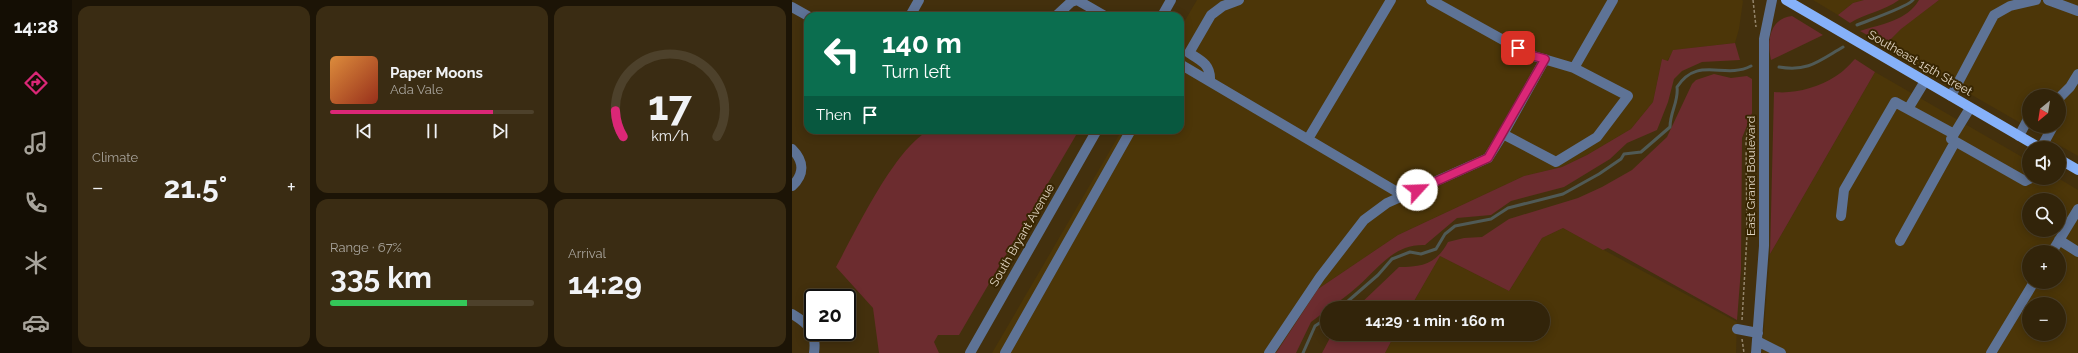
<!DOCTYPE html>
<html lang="en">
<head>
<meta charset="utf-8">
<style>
	:root { --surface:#32240a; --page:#3a2c13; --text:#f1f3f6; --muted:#a8a49c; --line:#4d412b; --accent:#db2777 }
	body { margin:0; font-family:Raleway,sans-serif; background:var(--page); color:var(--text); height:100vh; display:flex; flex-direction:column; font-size:15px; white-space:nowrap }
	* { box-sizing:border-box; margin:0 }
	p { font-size:13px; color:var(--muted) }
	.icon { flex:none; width:22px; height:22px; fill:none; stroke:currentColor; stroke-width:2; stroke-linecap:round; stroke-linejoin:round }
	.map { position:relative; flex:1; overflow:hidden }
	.details { display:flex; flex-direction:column; gap:6px; padding:6px; background:#1c1406; width:720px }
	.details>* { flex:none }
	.banner { position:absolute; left:12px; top:12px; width:380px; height:122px; border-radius:12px; box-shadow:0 2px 10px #0003,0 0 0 1px var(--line); background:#0b6e4f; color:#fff; overflow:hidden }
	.needle { width:26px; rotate:210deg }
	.tools { position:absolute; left:1230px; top:89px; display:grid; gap:8px }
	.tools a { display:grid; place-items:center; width:44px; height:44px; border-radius:50%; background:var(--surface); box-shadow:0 2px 10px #0003,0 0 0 1px var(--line); font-size:20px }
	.speed { position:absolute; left:12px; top:289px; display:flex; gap:8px; font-size:20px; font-weight:700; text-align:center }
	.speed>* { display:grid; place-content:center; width:52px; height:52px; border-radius:50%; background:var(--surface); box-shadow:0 2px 10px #0003,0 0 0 1px var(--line); line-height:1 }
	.speed .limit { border:2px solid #111; border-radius:6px; background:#fff; color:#111 }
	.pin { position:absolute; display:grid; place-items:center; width:34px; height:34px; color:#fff; margin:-17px; border-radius:8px; box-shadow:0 2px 6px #0006 }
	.me { position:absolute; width:44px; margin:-22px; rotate:65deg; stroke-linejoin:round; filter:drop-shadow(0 0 3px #0008) }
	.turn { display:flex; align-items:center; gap:14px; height:84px; padding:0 12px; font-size:18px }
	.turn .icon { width:52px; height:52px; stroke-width:2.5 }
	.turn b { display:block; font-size:28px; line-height:34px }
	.then { display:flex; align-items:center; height:38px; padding:0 12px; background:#0003; gap:8px; font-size:15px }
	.big { font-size:30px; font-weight:700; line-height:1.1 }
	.details .tile { flex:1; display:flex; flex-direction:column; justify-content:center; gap:6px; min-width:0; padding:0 14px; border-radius:12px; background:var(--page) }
	.details .dial { align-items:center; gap:0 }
	.dial svg { height:104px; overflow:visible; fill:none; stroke:var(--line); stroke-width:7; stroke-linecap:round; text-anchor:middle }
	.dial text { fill:var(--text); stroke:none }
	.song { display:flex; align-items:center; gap:12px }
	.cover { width:48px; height:48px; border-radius:6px; background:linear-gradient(135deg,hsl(30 70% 55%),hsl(10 70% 35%)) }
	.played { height:4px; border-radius:2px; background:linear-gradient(90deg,var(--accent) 80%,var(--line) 80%) }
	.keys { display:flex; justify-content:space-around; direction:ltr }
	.heat { display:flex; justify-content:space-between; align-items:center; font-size:22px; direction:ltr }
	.charge { height:6px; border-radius:3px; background:linear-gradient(90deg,#34c759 67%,var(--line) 0) }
	.details .tiles { flex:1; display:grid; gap:6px; grid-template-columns:repeat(3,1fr) }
	.tile:first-child { grid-row:span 2 }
	.trip { position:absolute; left:528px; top:301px; width:230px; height:40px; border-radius:20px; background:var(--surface); box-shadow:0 2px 10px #0003,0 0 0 1px var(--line); font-weight:700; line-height:40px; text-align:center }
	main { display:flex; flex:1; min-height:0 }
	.tab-bar { display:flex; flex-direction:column; width:72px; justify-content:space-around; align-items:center; background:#140e04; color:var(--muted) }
	.tab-bar .icon { width:28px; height:28px }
	.tab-bar .active { color:var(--accent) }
	.tab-bar b { font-size:18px; color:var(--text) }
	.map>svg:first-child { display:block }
	.built { fill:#4c3608; fill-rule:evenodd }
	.green { fill:#6c2c2f }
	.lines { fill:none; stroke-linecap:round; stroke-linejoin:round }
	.stream { stroke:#505a56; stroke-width:3 }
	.path { stroke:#94856b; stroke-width:1.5; stroke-dasharray:3 2; stroke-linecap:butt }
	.minor { stroke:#5e7396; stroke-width:10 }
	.major { stroke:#86b1f9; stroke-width:10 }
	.route-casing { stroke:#8e194d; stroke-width:10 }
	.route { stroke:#db2777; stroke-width:7 }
	.labels { text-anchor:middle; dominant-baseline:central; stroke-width:4; stroke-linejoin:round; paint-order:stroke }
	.street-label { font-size:12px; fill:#e1d5c3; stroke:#382602 }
</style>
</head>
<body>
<main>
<nav class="tab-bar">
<b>14:28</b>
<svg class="icon active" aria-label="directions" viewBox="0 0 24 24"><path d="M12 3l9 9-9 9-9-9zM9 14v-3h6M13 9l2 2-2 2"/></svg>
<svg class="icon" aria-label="music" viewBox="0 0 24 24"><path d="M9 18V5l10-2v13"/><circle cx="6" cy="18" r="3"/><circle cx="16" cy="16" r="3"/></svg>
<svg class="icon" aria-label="phone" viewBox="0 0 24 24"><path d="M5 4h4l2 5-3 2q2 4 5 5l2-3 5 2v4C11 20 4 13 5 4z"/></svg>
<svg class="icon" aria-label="climate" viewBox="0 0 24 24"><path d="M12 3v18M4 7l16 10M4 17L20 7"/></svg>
<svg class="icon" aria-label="car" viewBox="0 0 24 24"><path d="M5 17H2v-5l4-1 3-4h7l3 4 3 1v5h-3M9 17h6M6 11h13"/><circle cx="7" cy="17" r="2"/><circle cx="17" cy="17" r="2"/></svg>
</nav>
<section class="details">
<div class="tiles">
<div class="tile"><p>Climate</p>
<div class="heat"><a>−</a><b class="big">21.5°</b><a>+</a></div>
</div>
<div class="tile">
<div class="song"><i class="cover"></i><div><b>Paper Moons</b><p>Ada Vale</p></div></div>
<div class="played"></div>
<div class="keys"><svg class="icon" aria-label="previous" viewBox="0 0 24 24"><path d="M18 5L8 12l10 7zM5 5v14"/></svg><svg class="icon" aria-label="pause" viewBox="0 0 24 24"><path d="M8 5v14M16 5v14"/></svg><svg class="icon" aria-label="next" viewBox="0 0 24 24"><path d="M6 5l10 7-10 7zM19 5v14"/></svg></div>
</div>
<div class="tile dial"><svg viewBox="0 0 100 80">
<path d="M14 69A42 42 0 1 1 86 69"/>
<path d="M14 69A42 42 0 0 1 8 49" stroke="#db2777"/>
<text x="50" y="56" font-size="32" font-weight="700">17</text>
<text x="50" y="72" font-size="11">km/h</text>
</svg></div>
<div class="tile"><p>Range · 67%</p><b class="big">335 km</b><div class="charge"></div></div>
<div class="tile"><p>Arrival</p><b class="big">14:29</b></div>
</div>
</section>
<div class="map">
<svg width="1286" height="353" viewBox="0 0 1286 353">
	<rect width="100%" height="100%" fill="#43300d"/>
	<path class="built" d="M405,0H950L951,1L947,29L943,43L882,50L875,61L870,59L861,102L839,129L795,155L770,167L732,176L606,235L526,289L484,353H200L330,130H388V29Z
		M1021,0H1072L1061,3L1046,15Z
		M1147,0H1286V156L1093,45L1112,26ZM1237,96H1267V126H1237Z
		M1083,72L1237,161V178H1266L1286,190V353H970L978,254ZM1237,200H1267V230H1237ZM1237,252H1267V282H1237ZM1237,304H1267V334H1237Z
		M771,228L945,322L944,353H593L603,334H751V308H618L648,256L717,291L750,238Z"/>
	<path class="green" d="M1072,0H1107C1092,11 1074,13 1058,23L1046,15L1061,3Z
		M1127,0H1147L1109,29L1093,45L1068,31C1089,24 1115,21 1127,0Z
		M1000,16L1031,35L979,60C975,41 977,19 1000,16Z
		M943,43L948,60L910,62L890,71L882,79L876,102L865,130L835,143L818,159L772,187L719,201L699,215L665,218L633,245C601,244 587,268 565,287C556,295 547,301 538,308H535V310L519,322L504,353H484L526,289L606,235L732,176L770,167L795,155L839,129L861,102L870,59L876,61L881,50Z
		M1063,59L1083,72L978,254L982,92C1002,94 1026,88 1044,76C1051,72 1057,65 1063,59Z
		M922,74L939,78L955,76L960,79V113L950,138L949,269L945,320L816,248L811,250L771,228L750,238L717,291L648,256L618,308H564L607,267C631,267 644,264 656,242L672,238L690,237L717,219L786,198L810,187L840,170L875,137L900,84L904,80Z
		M138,130H287L167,335H146L142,342L147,353H87L81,308L44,267C64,231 103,147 138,130Z
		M540,334H603L593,353H530Z"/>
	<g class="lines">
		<path class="stream" d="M1065,25C1077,20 1116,7 1121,0
			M987,67C1016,72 1027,61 1051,47
			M548,308L586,275L600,259L618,252L629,254L644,249L653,234L663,226L699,219L716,208L771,194L807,174L829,159L832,154L849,152L878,127C878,112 887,101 885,87C906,55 932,80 959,66
			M511,353L523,326L535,318"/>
		<path class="path" d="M961,0L964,27
			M950,320L955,236L954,142L956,129L962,117
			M950,339L952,353"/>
		<path class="minor" d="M639,0L738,55L782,68L821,0
			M1256,0L1286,11
			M0,7L16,16
			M118,16L127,0
			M264,16L279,2L285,0L313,16
			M370,16L379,0
			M388,64L612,196
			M418,81C419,65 410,61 397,53L419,15L431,6L447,0
			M1159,96L1202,15L1218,6L1244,0
			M1267,98L1278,87L1286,74
			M1178,108L1159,139L1233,181L1239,178
			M1116,109L1133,81
			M711,134L753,59
			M1227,136L1237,117
			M516,139L599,0
			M1249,148L1260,128L1257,126
			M0,149C12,161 13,174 0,186
			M1049,216L1052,190L1103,102L1162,134
			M1267,240L1286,252
			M1108,241L1163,142
			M1260,252L1286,209
			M0,314C17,324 25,332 22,353
			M945,329L966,333
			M965,341L989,353
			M178,353L305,130
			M213,353L339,130
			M477,353L528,277L572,220L595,203L696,158L711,134L764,162L805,137L836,96L782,68
			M964,353L972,246V39L980,0
			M1199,353L1242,282"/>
		<path class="major" d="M994,0L1248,148
			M1267,159L1286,170"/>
	</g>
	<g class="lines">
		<g class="route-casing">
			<path id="route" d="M625,190L696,158L753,59L738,55L726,48"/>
		</g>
		<use href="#route" class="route"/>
	</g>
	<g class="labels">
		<g class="street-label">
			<text transform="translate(1128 63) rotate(30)">Southeast 15th Street</text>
			<text transform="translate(959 176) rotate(-90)">East Grand Boulevard</text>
			<text transform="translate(230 235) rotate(-60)">South Bryant Avenue</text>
		</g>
	</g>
</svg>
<div class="tools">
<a><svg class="needle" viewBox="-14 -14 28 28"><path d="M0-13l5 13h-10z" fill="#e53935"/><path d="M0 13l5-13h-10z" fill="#a8a49c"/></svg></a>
<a><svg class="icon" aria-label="sound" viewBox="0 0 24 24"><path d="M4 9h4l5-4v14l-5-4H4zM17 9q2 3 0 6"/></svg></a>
<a><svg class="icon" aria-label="search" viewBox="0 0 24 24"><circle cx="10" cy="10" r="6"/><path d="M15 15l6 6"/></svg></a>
<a>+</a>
<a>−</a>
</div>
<div class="speed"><div class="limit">20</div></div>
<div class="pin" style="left:726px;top:48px;background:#d93025"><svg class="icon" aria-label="arrive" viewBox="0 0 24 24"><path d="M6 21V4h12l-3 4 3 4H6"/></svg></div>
<svg class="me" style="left:625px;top:190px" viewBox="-20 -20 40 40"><circle r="19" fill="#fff"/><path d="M0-13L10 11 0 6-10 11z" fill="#db2777"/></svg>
<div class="trip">14:29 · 1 min · 160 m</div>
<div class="banner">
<div class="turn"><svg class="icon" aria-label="left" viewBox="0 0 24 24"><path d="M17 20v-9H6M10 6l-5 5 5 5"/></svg><div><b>140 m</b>Turn left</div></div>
<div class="then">Then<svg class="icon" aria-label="arrive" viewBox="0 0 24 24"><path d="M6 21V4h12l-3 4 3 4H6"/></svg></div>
</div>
</div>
</main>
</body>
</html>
